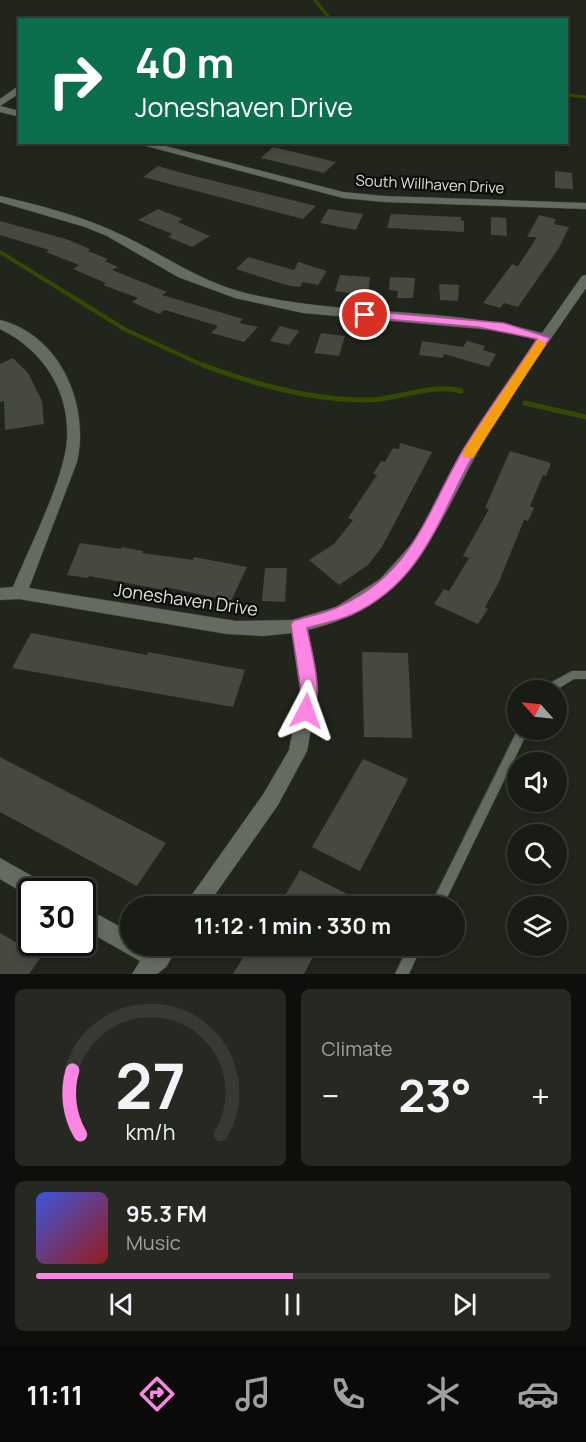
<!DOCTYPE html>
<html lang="en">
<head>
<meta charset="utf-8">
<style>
	:root { --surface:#191c15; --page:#262922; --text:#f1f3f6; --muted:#9fa1a0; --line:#373a34; --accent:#fc86e3 }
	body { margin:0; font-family:Manrope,sans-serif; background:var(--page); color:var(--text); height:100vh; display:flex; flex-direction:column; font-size:22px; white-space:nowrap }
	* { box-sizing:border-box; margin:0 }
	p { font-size:20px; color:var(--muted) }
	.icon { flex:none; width:33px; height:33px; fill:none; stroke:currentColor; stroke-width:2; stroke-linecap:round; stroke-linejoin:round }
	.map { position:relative; height:974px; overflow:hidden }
	.panel { display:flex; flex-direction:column; gap:15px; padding:15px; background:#0e0f0c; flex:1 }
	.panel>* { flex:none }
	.top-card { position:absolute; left:18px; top:18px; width:550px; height:126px; border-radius:0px; box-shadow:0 3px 9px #0003,0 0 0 2px var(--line); background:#0b6e4f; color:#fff; overflow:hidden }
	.needle { width:39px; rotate:297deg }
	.buttons { position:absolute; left:507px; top:680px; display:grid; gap:12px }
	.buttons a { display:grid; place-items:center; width:60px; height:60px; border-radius:50%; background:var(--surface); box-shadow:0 3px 9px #0003,0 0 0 2px var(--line); font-size:30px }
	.speed { position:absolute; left:18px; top:878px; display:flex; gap:12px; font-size:30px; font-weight:700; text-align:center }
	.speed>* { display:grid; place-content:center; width:78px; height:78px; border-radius:50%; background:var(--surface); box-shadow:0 3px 9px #0003,0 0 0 2px var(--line); line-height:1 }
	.speed .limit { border:3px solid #111; border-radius:9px; background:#fff; color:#111 }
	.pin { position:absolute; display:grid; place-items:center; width:51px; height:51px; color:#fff; margin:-26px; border:3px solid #fff; border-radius:50%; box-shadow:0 2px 6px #0007 }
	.me { position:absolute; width:66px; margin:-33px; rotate:4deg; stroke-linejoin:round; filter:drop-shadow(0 0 4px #0008) }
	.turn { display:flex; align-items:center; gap:21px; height:126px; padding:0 18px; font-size:27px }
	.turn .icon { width:78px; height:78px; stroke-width:2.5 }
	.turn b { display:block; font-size:42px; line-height:51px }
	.big { font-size:45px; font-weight:700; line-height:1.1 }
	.panel .card { flex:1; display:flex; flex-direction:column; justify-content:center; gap:9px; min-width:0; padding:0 21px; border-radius:9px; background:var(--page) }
	.panel .dial { align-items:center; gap:0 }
	.dial svg { height:156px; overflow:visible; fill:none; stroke:var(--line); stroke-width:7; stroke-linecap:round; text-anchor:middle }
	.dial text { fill:var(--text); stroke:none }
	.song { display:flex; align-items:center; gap:18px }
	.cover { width:72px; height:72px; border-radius:9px; background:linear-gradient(135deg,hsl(230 70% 55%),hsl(0 70% 35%)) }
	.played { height:6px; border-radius:3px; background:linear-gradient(90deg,var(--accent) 50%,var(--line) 50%) }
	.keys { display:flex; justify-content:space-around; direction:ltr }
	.heat { display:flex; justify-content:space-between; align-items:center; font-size:33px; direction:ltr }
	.panel .tiles { flex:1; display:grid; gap:15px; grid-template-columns:1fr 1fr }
	.card:last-child { grid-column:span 2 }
	.trip { position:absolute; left:120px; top:896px; width:345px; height:60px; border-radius:30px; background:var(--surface); box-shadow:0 3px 9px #0003,0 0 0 2px var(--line); font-weight:700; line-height:60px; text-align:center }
	.menu { display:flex; height:96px; justify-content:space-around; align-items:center; background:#0a0b08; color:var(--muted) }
	.menu .icon { width:42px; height:42px }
	.menu .selected { color:var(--accent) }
	.menu b { font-size:27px; color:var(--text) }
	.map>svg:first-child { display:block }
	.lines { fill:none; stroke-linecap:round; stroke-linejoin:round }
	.stream-far2 { stroke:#354a01; stroke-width:3 }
	.stream-far1 { stroke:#354a01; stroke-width:4 }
	.stream { stroke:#354a01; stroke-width:5 }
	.building { fill:#454940 }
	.lane-casing { stroke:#3e4139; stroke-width:1 }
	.street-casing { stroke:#3e4139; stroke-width:1 }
	.lane { fill:#666b60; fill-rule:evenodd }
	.street { fill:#666b60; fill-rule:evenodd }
	.route { fill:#fc86e3; stroke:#a45794; stroke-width:1.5 }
	.slow { fill:#f59e0b }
	.labels { text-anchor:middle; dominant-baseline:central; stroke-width:4.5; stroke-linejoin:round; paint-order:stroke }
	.far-street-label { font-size:15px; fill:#dfe2dc; stroke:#0c0d09 }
	.street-label { font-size:18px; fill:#dfe2dc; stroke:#0c0d09 }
</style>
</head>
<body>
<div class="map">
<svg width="586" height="974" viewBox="0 0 586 974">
	<rect width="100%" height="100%" fill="#21251c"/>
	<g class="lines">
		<path class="stream-far2" d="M315,0L331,20
			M567,95L586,97"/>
		<path class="stream-far1" d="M0,252L126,330L207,367"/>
		<path class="stream" d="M203,365C256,385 313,401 370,400C400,399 432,383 461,391
			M525,403L586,417"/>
	</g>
	<path class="building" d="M273,147L336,162L324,173L261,158Z
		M158,166L182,173L316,206L303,219L143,177Z
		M555,171L572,173L573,189L555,188Z
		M158,209L183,219L178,222L210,236L192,247L168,237L172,234L138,220Z
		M328,209L363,214L356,230L320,223Z
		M391,214L461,217V220L464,221V232L387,228Z
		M539,215L556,219L554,224L569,227L559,248L518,307L504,303L500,308L483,303L512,264L518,266L537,237H527Z
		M491,217L506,218L507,236L491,235Z
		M0,221L66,239L90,249L88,251L108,259L105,261L118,267L112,270L167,292L162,295L243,319L239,323L258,327L244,342L211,333L218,326L165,310L159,314L132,302L138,298L103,285L106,283L73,269L79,265L46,252L49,250L0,235Z
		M248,257L294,270L298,262L327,271L318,285L303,282L300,287L286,285L236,269Z
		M340,275L370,277L368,296L335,291Z
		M390,277L415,278L413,298H397L398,291L389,290Z
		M439,284L459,285L458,301L440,300Z
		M280,326L299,331L289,345L270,341Z
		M321,333L345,336L339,356L314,353Z
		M422,341L463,347L467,341L485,346L483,350L496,354L489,367L444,354L443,358L419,355Z
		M13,358L28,373L42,401L44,424L5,430L4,401L0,402V364Z
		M400,443L432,452L382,547L368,565L339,585L309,560L334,544L353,520L348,518L377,475L373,474L381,461L385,462L393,448L399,449Z
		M510,451L551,463L546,476L543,475L530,506L534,508L528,521L524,520L498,584L485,607L488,609L478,624L434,604L444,589L449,591L469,558L463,556L489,509L485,508Z
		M80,543L121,549L122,547L143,551L142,553L193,560L194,557L247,567L231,601L165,587L164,590L89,576L88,578L67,575Z
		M265,568H287L285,602L262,601Z
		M31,633L147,655L148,652L245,670L233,707L12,668Z
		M362,652L408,653L412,738L364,737Z
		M0,757L166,843L137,886L0,812Z
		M363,759L408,779L360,871L312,847Z
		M300,870L347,894L340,906H279Z
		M0,933L41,957L29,974H0Z
		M256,945H319L304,974H233L247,951L252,953Z"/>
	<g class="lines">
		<g class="lane-casing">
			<path id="lane" d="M572,671H586V679H574L556,690H542L543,687Z
				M518,729H529L443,906H430Z
				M409,945H422L409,974H395Z"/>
		</g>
		<g class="street-casing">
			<path id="street" d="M20,85V93L0,106V99Z
				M0,106L20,111V117L0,112Z
				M131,142H150L343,192L384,196L586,203V209L384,202L343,198Z
				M0,196C38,205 78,215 113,231C159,251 195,280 245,293C342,317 446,306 542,333L582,276L586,275V288C556,332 524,375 496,420C442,507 423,603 308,630L318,691L307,751L278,805L207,906H184L264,793L289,750L300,691L292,633L264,636L227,634L19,599L0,600V588L13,587C29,548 64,480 67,440C70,391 43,350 0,329V320C61,335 90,406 77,462L29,588L236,621L292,620L336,607L380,579L416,539L482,420L537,340L504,331L303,313L235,298L178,277L107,236L85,227L0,202Z
				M0,858L46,884L49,891H32V898L0,879Z
				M82,906L130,932V945H179L166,967L157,974H132L140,961L82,928Z"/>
		</g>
		<use href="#lane" class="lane"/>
		<use href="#street" class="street"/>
	</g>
	<path class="route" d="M365,311L504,323L550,338C525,376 498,413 475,452C439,516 424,582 351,615C337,621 321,624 307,628C312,655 324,690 312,716H300L297,711L301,691L291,625L293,621C309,616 327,613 342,605C414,571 426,513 463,450C486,412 513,376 537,339L478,327L361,317V312Z"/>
	<path class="slow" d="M540,340L546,344L473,458H463V451L536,342Z"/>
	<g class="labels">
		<g class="far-street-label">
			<text transform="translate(430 184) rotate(3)">South Willhaven Drive</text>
		</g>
		<g class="street-label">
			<text transform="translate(186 599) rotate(8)">Joneshaven Drive</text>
		</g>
	</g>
</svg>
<div class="buttons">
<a><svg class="needle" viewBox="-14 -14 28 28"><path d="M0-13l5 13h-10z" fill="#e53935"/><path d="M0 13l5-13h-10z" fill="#9fa1a0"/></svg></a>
<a><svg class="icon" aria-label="sound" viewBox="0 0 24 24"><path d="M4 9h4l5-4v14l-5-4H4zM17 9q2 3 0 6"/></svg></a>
<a><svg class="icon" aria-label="search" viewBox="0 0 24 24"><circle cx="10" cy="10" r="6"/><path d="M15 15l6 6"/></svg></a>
<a><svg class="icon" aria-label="layers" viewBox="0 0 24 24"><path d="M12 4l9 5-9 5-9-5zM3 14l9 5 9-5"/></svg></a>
</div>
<div class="speed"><div class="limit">30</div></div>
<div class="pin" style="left:365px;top:315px;background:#d93025"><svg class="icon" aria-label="arrive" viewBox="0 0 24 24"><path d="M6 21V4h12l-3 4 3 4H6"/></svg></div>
<svg class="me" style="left:306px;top:711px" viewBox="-20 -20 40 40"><path d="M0-17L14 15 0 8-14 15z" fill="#fc86e3" stroke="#fff" stroke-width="4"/></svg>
<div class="trip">11:12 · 1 min · 330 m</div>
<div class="top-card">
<div class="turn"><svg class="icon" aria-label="right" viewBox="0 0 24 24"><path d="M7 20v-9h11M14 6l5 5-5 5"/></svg><div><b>40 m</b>Joneshaven Drive</div></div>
</div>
</div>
<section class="panel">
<div class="tiles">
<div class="card dial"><svg viewBox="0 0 100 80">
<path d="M14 69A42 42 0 1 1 86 69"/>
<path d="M14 69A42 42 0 0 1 10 36" stroke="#fc86e3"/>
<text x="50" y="56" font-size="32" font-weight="700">27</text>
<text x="50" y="72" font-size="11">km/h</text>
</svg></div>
<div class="card"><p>Climate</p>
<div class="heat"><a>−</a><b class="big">23°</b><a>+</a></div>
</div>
<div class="card">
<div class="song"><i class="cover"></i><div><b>95.3 FM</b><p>Music</p></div></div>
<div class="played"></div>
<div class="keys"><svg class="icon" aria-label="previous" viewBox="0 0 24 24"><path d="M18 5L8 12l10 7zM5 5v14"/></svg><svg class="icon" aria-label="pause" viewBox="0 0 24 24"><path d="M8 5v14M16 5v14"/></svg><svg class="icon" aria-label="next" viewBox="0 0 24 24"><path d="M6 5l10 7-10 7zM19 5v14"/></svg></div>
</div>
</div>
</section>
<nav class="menu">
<b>11:11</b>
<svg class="icon selected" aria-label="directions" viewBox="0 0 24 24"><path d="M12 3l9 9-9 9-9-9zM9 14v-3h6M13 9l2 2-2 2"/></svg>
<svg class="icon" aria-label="music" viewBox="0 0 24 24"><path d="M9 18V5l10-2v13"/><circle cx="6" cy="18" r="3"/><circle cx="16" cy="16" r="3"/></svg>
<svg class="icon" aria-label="phone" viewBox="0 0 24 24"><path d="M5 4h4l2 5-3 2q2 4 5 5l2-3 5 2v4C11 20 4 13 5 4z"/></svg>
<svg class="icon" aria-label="climate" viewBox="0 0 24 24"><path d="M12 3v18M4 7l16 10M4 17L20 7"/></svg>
<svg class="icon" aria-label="car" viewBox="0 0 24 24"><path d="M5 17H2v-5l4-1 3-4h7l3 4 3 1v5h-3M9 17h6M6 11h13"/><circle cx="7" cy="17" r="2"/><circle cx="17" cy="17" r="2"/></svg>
</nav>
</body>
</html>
